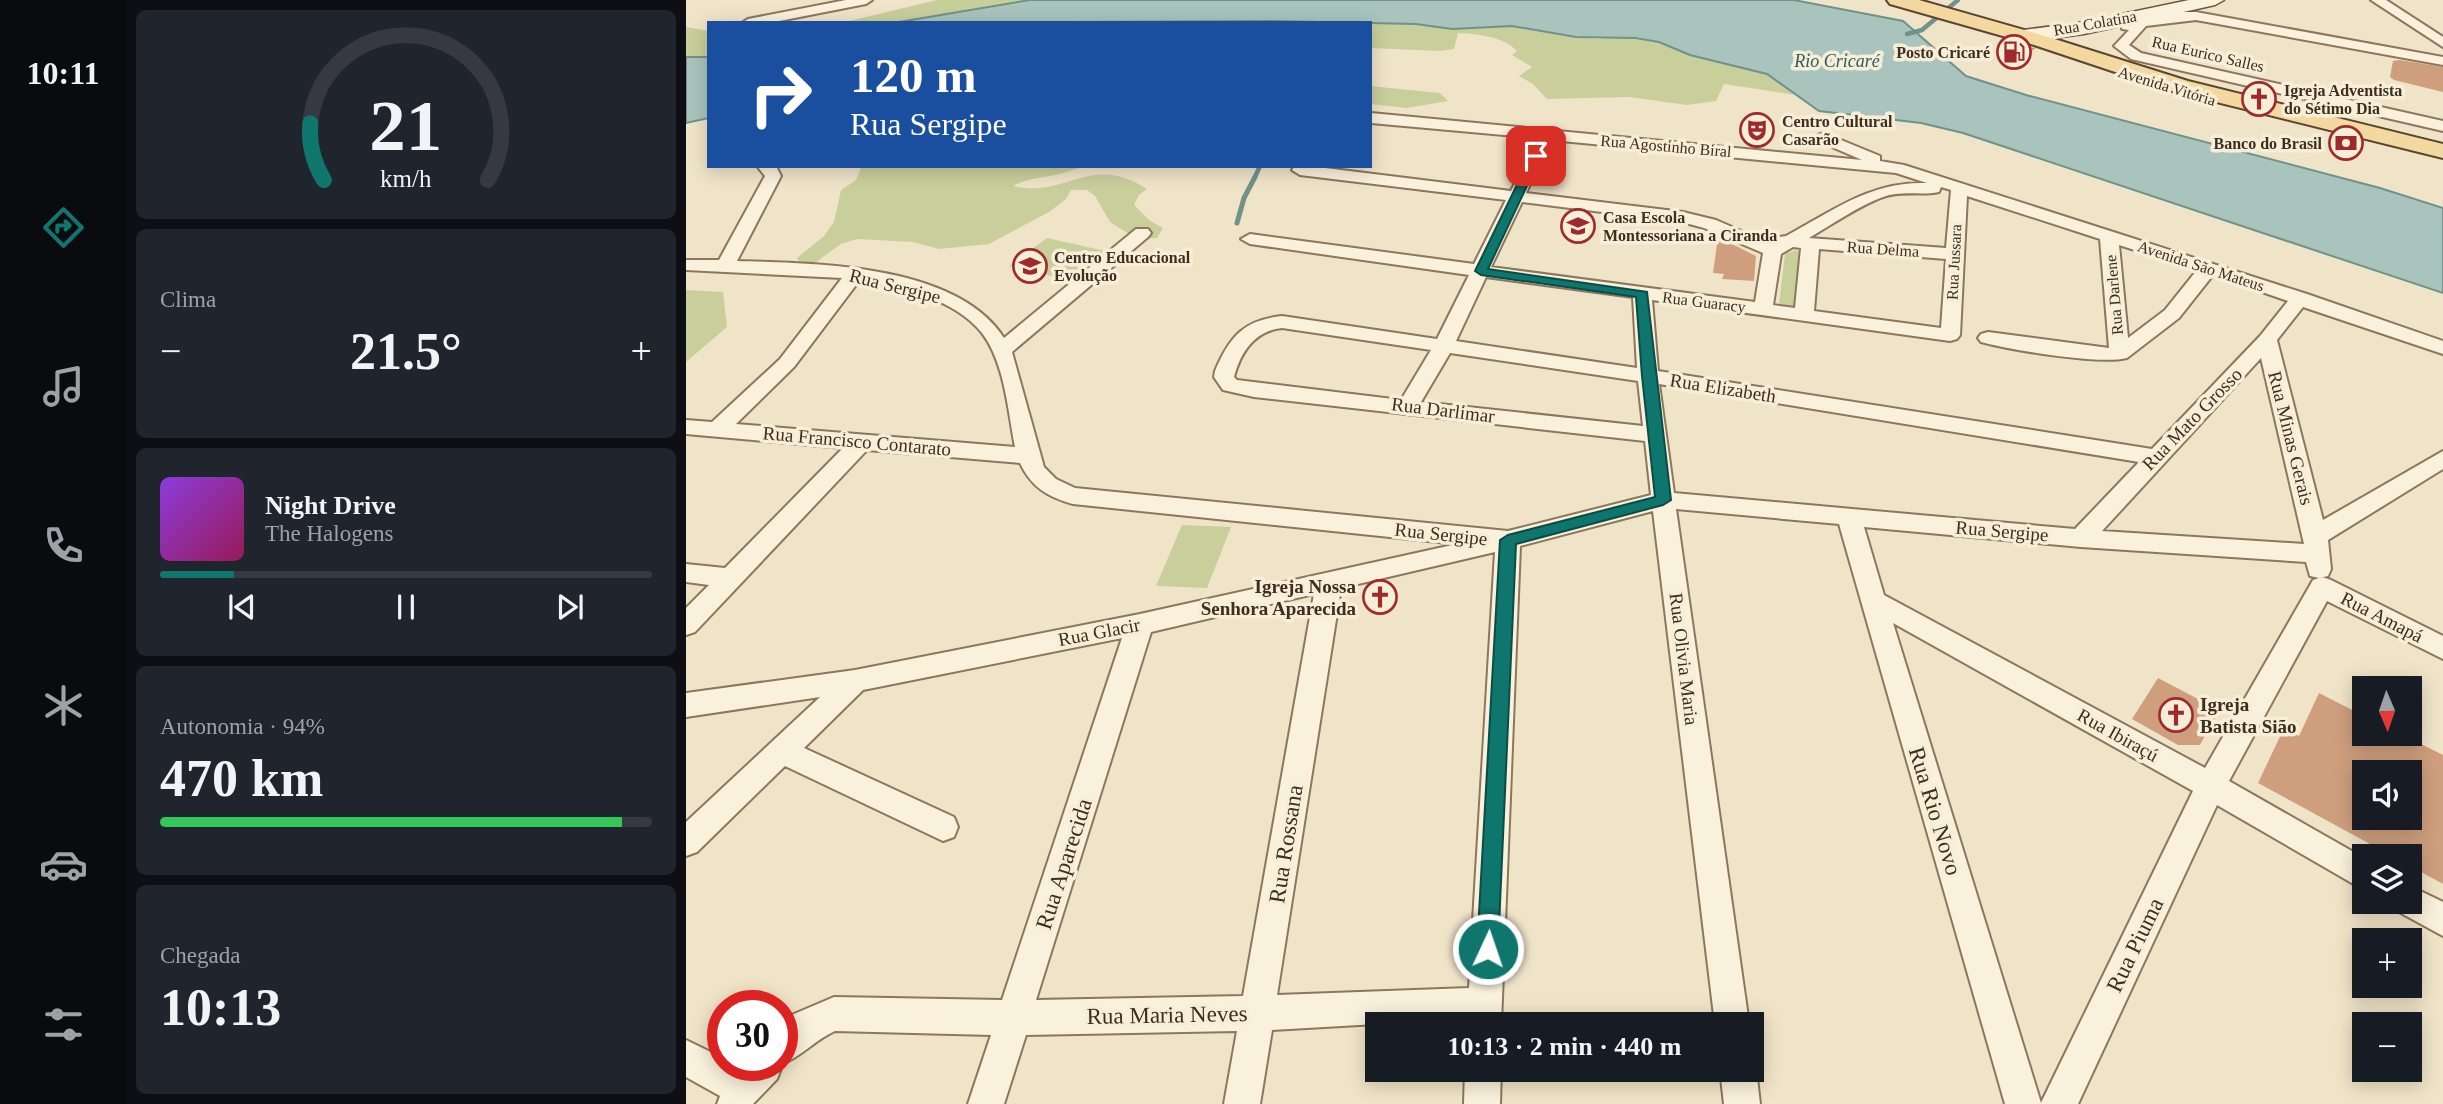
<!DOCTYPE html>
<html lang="pt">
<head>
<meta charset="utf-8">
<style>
	:root { --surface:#171b24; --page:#20242c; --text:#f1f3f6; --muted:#9ea1a6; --line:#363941; --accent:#0f766e }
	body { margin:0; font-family:Georgia,serif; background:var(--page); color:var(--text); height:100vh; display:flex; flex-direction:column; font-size:26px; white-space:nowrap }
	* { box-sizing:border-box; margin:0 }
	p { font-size:23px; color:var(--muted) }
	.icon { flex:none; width:38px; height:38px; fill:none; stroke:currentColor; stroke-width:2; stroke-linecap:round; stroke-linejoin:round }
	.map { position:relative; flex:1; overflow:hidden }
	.panel { display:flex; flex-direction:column; gap:10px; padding:10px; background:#0d0f14; width:560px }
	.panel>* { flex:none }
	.guide { position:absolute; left:21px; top:21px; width:665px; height:147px; border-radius:0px; box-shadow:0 4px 18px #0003; background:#1a4fa0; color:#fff; overflow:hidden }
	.needle { width:46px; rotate:178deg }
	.fabs { position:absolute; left:1666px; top:676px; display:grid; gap:14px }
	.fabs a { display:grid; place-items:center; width:70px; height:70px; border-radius:0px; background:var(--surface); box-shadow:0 4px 18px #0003; font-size:35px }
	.speed { position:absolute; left:21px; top:990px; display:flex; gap:14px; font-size:35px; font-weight:700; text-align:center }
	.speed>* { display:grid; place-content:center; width:91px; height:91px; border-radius:50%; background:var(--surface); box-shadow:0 4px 18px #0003; line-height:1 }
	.speed .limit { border:10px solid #d22; background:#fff; color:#111 }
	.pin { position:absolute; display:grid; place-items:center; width:60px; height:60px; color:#fff; margin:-30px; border-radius:14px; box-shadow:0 4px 10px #0006 }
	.me { position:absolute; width:77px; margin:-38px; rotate:3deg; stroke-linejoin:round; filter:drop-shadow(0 0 5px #0008) }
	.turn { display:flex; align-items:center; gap:24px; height:147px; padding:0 28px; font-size:32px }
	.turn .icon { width:91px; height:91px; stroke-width:2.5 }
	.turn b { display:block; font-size:49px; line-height:60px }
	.big { font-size:52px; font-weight:700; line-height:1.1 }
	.panel .tile { flex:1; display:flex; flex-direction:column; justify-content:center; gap:10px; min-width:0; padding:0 24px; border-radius:10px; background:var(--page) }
	.panel .dial { align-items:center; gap:0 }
	.dial svg { height:182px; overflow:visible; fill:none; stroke:var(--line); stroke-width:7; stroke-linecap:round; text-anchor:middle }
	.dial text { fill:var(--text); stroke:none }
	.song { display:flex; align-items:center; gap:21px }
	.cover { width:84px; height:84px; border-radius:10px; background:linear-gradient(135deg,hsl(270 70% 55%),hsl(330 70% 35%)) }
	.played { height:7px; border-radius:4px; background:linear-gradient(90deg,var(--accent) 15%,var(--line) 15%) }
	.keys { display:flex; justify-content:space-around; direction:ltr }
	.heat { display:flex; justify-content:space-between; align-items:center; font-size:38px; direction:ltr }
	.charge { height:10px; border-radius:5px; background:linear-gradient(90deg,#34c759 94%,var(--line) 0) }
	.trip { position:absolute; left:679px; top:1012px; width:399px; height:70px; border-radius:0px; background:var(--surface); box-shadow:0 4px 18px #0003; font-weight:700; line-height:70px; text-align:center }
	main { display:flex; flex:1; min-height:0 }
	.dock { display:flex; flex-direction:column; width:126px; justify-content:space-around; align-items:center; background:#090b0e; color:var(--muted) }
	.dock .icon { width:49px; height:49px }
	.dock .current { color:var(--accent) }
	.dock b { font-size:32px; color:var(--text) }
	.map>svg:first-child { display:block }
	.green { fill:#c9cf9b }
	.water { fill:#a9c4bc; stroke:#6f938a; stroke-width:2 }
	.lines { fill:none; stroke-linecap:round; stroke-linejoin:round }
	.stream-far1 { stroke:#6f938a; stroke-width:4.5 }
	.stream { stroke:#6f938a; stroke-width:5 }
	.building { fill:#cf9f7d; fill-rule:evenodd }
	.minor-casing { stroke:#8d765c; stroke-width:4 }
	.secondary-casing { stroke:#6f573f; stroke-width:3 }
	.primary-casing { stroke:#5b4430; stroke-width:4 }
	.minor { fill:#faf1dc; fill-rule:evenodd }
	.secondary { fill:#faf1dc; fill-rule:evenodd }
	.primary { fill:#f3d9a0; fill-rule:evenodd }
	.route { fill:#0f766e; stroke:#0a4d48; stroke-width:2 }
	.labels { text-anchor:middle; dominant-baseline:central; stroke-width:7; stroke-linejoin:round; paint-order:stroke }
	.far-street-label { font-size:16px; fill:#3d2e20; stroke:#f7eed8 }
	.far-poi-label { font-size:16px; font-weight:bold; fill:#3d2e20; stroke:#f7eed8; text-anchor:start }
	.far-water-label { font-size:18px; font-style:italic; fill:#2f5d5a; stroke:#f7eed8 }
	.street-label { font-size:19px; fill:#3d2e20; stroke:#f7eed8 }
	.poi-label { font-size:19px; font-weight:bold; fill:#3d2e20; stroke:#f7eed8; text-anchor:end }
	.near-street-label { font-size:23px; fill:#3d2e20; stroke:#f7eed8 }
</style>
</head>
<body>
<main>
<nav class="dock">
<b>10:11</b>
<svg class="icon current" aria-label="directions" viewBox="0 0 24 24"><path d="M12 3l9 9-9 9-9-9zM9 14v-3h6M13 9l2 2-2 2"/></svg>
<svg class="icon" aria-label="music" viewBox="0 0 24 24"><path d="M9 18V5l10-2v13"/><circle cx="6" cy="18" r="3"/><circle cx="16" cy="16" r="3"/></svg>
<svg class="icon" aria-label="phone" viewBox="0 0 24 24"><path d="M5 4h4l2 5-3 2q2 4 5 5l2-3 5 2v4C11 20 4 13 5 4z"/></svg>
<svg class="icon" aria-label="climate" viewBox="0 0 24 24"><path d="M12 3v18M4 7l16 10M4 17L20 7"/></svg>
<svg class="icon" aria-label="car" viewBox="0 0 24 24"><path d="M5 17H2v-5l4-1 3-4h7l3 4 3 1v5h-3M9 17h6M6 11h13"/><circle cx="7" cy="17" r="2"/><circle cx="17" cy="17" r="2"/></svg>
<svg class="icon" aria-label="filters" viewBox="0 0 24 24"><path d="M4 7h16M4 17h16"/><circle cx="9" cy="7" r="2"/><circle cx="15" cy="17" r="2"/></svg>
</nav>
<section class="panel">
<div class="tile dial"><svg viewBox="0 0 100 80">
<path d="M14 69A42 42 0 1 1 86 69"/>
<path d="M14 69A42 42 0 0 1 8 44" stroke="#0f766e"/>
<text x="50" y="56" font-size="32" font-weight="700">21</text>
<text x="50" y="72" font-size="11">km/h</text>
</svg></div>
<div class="tile"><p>Clima</p>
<div class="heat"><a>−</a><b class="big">21.5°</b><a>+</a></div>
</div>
<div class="tile">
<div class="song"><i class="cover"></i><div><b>Night Drive</b><p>The Halogens</p></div></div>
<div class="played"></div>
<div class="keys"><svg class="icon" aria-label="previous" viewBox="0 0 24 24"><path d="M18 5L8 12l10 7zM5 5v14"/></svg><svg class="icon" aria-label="pause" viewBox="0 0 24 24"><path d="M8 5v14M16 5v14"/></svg><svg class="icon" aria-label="next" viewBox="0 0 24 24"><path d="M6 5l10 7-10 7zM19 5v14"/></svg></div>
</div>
<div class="tile"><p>Autonomia · 94%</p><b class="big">470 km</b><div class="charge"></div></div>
<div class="tile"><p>Chegada</p><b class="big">10:13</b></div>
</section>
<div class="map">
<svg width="1757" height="1104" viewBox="0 0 1757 1104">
	<rect width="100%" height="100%" fill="#f0e4c8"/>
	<path class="green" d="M251,0H344L207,23H155Z
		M684,23L730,24L766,29L826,26L910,39L930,37L973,42L1004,55L1081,74L1111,95L1038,84L1030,101L1001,105L943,97L861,99L847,84L833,76L846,67L826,55L831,51C817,36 791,34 772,33L768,49L754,51L684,48Z
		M0,27L23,31V57H0Z
		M684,86L754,93L762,101L721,108L684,104Z
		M176,166H405C394,167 387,170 377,173C360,178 344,177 327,186C379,199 405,152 461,189L453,195L448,205L463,220L477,228L471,238L451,239L424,222L409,196L401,190H385L380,199L363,212L303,244L253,249L227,242L171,239L155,244L130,262H113L111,258L138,236L148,222L155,190L170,180Z
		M361,238L424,252L387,281L323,266Z
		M1110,250L1117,255L1110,307L1093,305L1099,254Z
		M0,290L37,292L41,327L0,362Z
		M496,525L545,527L521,588L470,586Z"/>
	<path class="water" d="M344,0H1108L1217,21L1280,76L1340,95L1694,188L1757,208V293L1277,133L1235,123L1133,111L1081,74L1004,55L973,42L949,38L890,37L826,26L766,29L730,24L588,21L207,23Z
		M0,57H23V118L0,123Z"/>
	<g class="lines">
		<path class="stream-far1" d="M1221,34L1236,30L1272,0
			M568,179L574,166"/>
		<path class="stream" d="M551,223L558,198L569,177"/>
	</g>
	<path class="building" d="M1325,43L1329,45L1350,48L1333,60L1309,51Z
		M1714,60L1757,67V92L1708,80L1704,77L1707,61Z
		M1032,237L1070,256L1068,281L1036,279L1038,274L1027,273Z
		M1472,678L1533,710L1514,745H1492L1446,719Z
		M1633,693L1678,716V733H1713L1757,755V884L1724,866V856H1706L1572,783L1598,728L1613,736ZM1678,772H1724V817H1678Z"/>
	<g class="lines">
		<g class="minor-casing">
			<path id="minor" d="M160,0H186L180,4L83,23H56L62,19Z
				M1685,0H1700L1757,37V47Z
				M1494,12H1510L1757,57V65L1510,20L1460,26L1443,45L1455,53L1757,121V131L1445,59L1428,46L1443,30L1436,29V23Z
				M685,113L1176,160L1132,141L1130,138L1132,135L1138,133L1194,156V161L1218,165L1621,294L1757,341V354L1617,307L1591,340L1637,520L1757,451V469L1642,540L1645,569L1642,576L1633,578L1624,576L1620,562L1395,547L1178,527L1198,595L1519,768L1627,580L1636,577L1645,580L1757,636V659L1641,601L1543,781L1678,858V890L1531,805L1392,1104H1319L1153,524L990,509L1063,1024H1029L967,511L834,546L815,1024H691L586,1030L574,1104H538L551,1031L340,1035L318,1104H282L305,1035L149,1031C129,1040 116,1056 96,1064V1024L108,1014L148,997L316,1000L436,638L177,690L118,748L268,817L272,827L268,837L257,841L99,766L11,852L0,856V822L134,697L0,717V693L169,670L454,614L771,544L387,504C362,497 345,487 334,463L181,450L9,632L0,635V608L23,585L0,582V564L39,568L157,448L0,434V420L26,422L94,359L156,278L0,270V260H33L79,176L71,166H90L95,176L51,261C130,263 271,264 318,338L450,229H462L465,233L462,237L326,352L358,467L370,479L389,488L822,531L965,495L959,441L568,397L537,390L528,377L529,371C544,336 558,320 596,316L751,339L783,275L564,244L555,239L564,234L788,264L820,200L614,175L606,170L609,166H623L825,191L851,138L685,123ZM865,140L1210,173L1241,183C1185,181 1148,210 1100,236L1093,237L1085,244L1030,220L997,212L840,193ZM1255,187L1265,190L1260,248L1123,238C1147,224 1172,206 1197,197C1216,190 1235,196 1253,192ZM1281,196L1414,239L1423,348L1302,332L1295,334L1292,338L1295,342C1325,350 1413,365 1441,358L1493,318L1527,275L1602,301L1574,336L1466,449L972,371L966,300L1264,341L1271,339L1274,335ZM836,202L996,222L1018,228L1077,253L1069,302L805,267ZM1433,245L1511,270L1479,310L1442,338ZM1107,247L1115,248L1109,308L1087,305L1095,254ZM1133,249L1260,259L1255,328L1128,311ZM800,277L947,297L951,368L770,341ZM173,281C215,288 267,297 296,333C319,363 322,412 329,447L50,424L108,367ZM596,328L745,350L715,400L551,380L548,377C555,351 569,331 596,328ZM764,353L952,381L957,426L735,402ZM1575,358L1618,544L1416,531ZM973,384L1453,462L1389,529L988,493ZM809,552L783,988L591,995L655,588ZM628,594L557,996L350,1000L465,632ZM1207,623L1507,791L1355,1103Z
				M1724,886L1757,902V936L1713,912L1708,901H1724Z
				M0,1040L37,1058V1066H96L91,1079L67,1104H31L34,1096L0,1077Z
				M1066,1059L1070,1069L1074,1104H1038L1034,1069H1066Z
				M779,1069H815L814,1104H778Z"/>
		</g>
		<g class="secondary-casing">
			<path id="secondary" d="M1503,0H1538L1529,5L1398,34L1330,43L1320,37L1330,31L1398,22Z"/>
		</g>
		<g class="primary-casing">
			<path id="primary" d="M1201,0H1233L1359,36L1502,81L1757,144V158L1486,91L1345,44L1204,4Z"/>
		</g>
		<use href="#minor" class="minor"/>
		<use href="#secondary" class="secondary"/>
		<use href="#primary" class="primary"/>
	</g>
	<path class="route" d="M850,153L855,156L802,269L961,292L985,500L977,505L830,544L812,949L809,957L802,960L794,957L791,949L814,540L822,535L969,497L956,376L950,297L795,275L789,271L845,156Z"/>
	<defs>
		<g id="fuel-ring" transform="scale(1.75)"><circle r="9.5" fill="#f7eed8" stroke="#9e2a2b" stroke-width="1.5"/><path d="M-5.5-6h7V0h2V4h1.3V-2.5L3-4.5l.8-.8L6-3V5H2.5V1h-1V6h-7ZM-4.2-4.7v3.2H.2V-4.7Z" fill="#9e2a2b"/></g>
		<g id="church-ring" transform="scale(1.75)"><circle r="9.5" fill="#f7eed8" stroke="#9e2a2b" stroke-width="1.5"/><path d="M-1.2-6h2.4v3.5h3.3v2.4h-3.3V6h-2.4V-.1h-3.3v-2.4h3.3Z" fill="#9e2a2b"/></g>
		<g id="theatre-ring" transform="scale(1.75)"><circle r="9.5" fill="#f7eed8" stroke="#9e2a2b" stroke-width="1.5"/><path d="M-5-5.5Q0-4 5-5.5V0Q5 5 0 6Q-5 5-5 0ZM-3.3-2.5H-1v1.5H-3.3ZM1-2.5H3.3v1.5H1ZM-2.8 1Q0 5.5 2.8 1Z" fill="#9e2a2b"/></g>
		<g id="bank-ring" transform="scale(1.75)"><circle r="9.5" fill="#f7eed8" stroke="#9e2a2b" stroke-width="1.5"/><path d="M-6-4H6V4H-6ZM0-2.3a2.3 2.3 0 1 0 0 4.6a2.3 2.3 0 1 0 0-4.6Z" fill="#9e2a2b"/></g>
		<g id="school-ring" transform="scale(1.75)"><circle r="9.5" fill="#f7eed8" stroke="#9e2a2b" stroke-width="1.5"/><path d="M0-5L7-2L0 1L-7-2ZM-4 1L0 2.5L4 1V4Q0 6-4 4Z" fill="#9e2a2b"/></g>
	</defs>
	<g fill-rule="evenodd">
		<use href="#fuel-ring" x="1328" y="52"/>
		<use href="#church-ring" x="1573" y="99"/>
		<use href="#theatre-ring" x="1071" y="130"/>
		<use href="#bank-ring" x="1660" y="143"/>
		<use href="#school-ring" x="892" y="226"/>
		<use href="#school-ring" x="344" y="266"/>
		<use href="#church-ring" x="694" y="597"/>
		<use href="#church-ring" x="1490" y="715"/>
	</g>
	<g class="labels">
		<g class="far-street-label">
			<text transform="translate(1409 23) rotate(-10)">Rua Colatina</text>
			<text transform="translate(1522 54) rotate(13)">Rua Eurico Salles</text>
			<text transform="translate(1481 86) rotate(17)">Avenida Vitória</text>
			<text transform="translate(980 146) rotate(5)">Rua Agostinho Biral</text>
			<text transform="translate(1197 249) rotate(4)">Rua Delma</text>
			<text transform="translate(1268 262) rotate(-87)">Rua Jussara</text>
			<text transform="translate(1515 266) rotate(18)">Avenida São Mateus</text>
			<text transform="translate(1428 295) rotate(-95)">Rua Darlene</text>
			<text transform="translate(1018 302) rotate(7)">Rua Guaracy</text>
		</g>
		<g class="far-poi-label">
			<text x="1304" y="52" text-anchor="end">Posto Cricaré</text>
			<text x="1598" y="90">Igreja Adventista<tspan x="1598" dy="18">do Sétimo Dia</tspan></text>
			<text x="1096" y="121">Centro Cultural<tspan x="1096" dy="18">Casarão</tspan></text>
			<text x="1636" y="143" text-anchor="end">Banco do Brasil</text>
			<text x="917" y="217">Casa Escola<tspan x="917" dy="18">Montessoriana a Ciranda</tspan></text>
			<text x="368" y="257">Centro Educacional<tspan x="368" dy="18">Evolução</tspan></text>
		</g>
		<g class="far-water-label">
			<text x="1151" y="61">Rio Cricaré</text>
		</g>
		<g class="street-label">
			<text transform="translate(209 286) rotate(14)">Rua Sergipe</text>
			<text transform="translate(1037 388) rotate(9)">Rua Elizabeth</text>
			<text transform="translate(757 410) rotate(7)">Rua Darlimar</text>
			<text transform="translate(1506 419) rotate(-46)">Rua Mato Grosso</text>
			<text transform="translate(1605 438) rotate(76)">Rua Minas Gerais</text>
			<text transform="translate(171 441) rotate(5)">Rua Francisco Contarato</text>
			<text transform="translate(1316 531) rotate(5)">Rua Sergipe</text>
			<text transform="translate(755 534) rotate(6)">Rua Sergipe</text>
			<text transform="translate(1696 617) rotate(27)">Rua Amapá</text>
			<text transform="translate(413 632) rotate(-11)">Rua Glacir</text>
			<text transform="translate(998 659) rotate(83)">Rua Olivia Maria</text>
			<text transform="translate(1432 735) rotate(29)">Rua Ibiraçú</text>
		</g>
		<g class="poi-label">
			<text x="670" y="586">Igreja Nossa<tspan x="670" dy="22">Senhora Aparecida</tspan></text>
			<text x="1514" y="704" text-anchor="start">Igreja<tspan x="1514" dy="22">Batista Sião</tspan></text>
		</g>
		<g class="near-street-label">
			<text transform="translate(1249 811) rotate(73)">Rua Rio Novo</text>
			<text transform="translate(600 844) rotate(-81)">Rua Rossana</text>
			<text transform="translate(378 864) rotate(-72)">Rua Aparecida</text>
			<text transform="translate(1449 945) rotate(-64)">Rua Piuma</text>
			<text transform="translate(481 1015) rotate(-1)">Rua Maria Neves</text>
		</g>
	</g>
</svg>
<div class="fabs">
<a><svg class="needle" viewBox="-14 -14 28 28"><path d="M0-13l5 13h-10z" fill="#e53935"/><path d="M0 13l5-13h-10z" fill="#9ea1a6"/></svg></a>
<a><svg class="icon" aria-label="sound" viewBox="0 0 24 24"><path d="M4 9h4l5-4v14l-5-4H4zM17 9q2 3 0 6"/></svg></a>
<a><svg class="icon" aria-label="layers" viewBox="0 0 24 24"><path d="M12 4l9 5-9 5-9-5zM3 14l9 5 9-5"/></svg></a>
<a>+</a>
<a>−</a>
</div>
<div class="speed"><div class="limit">30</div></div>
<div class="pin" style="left:850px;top:156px;background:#d93025"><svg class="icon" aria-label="arrive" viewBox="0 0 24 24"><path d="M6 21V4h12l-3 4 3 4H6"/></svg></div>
<svg class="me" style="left:802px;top:949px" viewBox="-20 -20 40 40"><circle r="17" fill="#0f766e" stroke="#fff" stroke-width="3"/><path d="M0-11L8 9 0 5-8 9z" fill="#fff"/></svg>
<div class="trip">10:13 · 2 min · 440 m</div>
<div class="guide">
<div class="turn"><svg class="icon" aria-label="right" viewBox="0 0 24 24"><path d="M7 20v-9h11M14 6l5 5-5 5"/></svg><div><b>120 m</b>Rua Sergipe</div></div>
</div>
</div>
</main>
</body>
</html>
